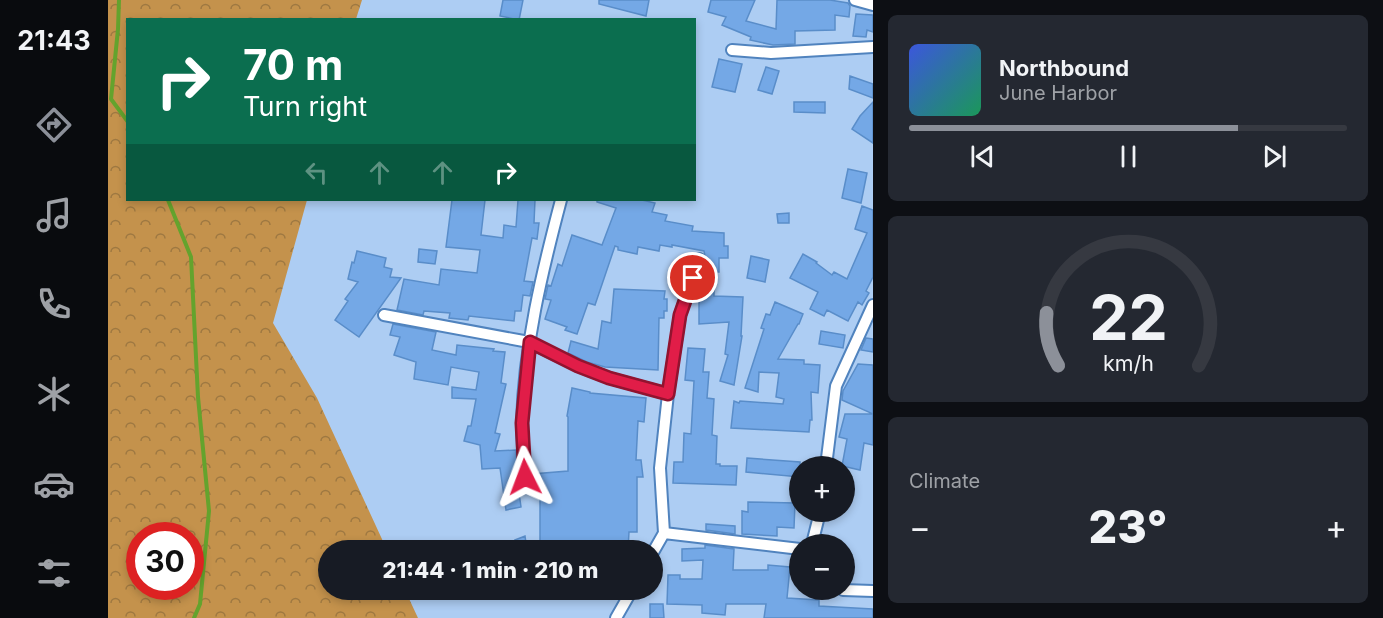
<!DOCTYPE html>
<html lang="en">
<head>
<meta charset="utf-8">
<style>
	:root { --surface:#171b24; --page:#242831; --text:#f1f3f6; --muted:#9ea1a6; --line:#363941; --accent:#8c9099 }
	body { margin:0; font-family:Inter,sans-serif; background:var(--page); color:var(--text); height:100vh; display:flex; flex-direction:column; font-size:22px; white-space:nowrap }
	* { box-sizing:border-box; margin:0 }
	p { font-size:20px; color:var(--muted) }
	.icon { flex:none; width:33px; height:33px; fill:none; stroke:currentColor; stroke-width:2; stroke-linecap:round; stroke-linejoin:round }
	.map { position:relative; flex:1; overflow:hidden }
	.sheet { display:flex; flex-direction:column; gap:15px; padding:15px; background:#0d0f14; width:510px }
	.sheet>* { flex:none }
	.guide { position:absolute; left:18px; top:18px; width:570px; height:183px; border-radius:0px; box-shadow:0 3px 9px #0003; background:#0b6e4f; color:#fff; overflow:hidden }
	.buttons { position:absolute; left:681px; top:456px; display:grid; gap:12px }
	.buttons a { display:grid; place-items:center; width:66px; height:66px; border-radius:50%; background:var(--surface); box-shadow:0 3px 9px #0003; font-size:30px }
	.speed { position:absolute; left:18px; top:522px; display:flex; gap:12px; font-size:30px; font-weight:700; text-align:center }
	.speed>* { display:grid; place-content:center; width:78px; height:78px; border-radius:50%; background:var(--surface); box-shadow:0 3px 9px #0003; line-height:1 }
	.speed .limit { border:9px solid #d22; background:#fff; color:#111 }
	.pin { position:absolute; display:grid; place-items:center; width:51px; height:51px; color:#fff; margin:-26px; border:3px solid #fff; border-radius:50%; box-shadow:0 2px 6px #0007 }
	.me { position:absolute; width:66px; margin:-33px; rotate:357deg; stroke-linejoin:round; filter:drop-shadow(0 0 4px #0008) }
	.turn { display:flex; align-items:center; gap:21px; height:126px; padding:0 18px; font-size:27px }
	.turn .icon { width:78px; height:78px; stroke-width:2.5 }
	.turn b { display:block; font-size:42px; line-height:51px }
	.lanes { display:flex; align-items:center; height:57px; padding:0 18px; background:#0003; justify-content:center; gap:30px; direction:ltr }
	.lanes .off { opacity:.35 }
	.big { font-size:45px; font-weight:800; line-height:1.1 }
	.sheet .card { flex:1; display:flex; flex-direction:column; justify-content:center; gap:9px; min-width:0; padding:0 21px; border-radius:9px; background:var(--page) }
	.sheet .dial { align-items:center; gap:0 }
	.dial svg { height:156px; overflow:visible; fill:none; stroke:var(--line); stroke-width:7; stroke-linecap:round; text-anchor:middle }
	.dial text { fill:var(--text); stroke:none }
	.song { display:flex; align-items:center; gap:18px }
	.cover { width:72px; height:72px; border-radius:9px; background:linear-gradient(135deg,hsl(230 70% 55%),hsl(150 70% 35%)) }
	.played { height:6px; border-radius:3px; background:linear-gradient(90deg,var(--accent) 75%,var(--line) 75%) }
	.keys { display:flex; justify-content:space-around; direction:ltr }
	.heat { display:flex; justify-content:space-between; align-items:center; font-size:33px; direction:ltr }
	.trip { position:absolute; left:210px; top:540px; width:345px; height:60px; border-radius:30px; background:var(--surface); box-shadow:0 3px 9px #0003; font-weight:800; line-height:60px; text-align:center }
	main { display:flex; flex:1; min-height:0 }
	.tab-bar { display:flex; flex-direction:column; width:108px; justify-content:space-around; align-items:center; background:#090b0e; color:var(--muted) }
	.tab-bar .icon { width:42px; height:42px }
	.tab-bar .on { color:var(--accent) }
	.tab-bar b { font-size:27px; color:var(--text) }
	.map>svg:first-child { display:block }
	.forest { fill:url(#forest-crowns); fill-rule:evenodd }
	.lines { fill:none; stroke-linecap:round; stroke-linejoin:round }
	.stream { stroke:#64a32d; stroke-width:4 }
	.building { fill:#74a8e6; stroke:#598dc9; stroke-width:1.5 }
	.minor-casing { stroke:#5083be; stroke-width:14 }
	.minor { stroke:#fff; stroke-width:10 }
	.route-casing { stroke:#92132f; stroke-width:15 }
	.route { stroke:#e11d48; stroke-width:10 }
</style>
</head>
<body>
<main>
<nav class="tab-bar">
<b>21:43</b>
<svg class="icon on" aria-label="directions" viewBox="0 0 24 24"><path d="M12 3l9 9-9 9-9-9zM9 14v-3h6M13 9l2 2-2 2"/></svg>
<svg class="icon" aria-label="music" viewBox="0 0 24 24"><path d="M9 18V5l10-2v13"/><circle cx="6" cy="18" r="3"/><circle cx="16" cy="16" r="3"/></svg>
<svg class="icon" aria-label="phone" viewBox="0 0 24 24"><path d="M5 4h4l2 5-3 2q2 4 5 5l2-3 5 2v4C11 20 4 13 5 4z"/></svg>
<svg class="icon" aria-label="climate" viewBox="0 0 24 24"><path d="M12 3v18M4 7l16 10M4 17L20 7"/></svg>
<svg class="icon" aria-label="car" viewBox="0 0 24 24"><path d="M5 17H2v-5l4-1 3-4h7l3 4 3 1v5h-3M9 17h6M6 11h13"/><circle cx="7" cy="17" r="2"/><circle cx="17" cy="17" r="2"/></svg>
<svg class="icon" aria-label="filters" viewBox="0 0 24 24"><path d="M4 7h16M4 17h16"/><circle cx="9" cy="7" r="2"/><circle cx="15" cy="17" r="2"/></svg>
</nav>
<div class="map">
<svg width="765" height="618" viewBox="0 0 765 618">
	<defs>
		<pattern id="forest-crowns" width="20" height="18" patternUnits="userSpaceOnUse" patternTransform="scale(1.5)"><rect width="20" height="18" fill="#c4924c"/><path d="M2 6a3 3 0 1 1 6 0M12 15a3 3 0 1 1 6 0" fill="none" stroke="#9e7841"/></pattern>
	</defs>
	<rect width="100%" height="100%" fill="#adcdf3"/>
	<path class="forest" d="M0,0H254L248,19L20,20V200H199L165,323L209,398L279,550H220V590H297L310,618H0ZM32,536H82V586H32Z"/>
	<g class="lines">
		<path class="stream" d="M11,0L10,29L3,99L20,122
			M60,200L83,257L90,397L101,511L92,604L86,618"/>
	</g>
	<path class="building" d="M395,0H415L411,20L392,16Z
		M491,0H541L538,16L491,4Z
		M603,0H647L638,21L668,29L669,0H722L740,3L742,6L741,17L727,15V30L687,31V44L665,45L642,40L643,37L614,25L618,17L600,12Z
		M748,14L765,15V32L759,30L758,37L745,36Z
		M611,59L634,64L627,92L604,87Z
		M658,67L671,71L664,94L650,90Z
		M742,76L765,84V98L741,89Z
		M686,102H717V113L686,112Z
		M765,102V143L744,129L752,116Z
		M740,169L759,173L753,203L734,198Z
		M344,200H377L373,235L395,238L396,225L408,227L410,200H427L426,223H431L429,239L424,238L416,281L425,282L422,296L415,295L413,311H407L406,321L361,316L360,320L341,318L342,313L316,311L315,315L289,310L296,279L331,285L333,269L369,273L372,250L338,247Z
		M489,200H534L547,203L544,212L559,215L557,221L585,226L584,231L616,233V246H620V258H611V272H606V296L635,297L633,336H634L626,385L612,381L620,355L617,354L621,322L591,324V293H595V270L598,261L596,251L564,245V247L552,245L551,251L530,247L529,254L510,250V247L507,246L487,305L480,303L469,334L457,330L459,327L437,319L443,300L437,299L440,285L443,286L450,264L454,266L464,235L494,245L508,208L489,202Z
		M754,206L765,210V277L758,291L761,293L754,305L750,302L740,321L719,310L716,316L702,309L710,292L682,278L695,254L709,262L708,263L724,275L726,272L739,279L759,233L747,229Z
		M681,213V223H670L669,214Z
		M311,249L329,251L327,264L310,262Z
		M249,251L278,258L276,267L284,269L282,277L293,278L251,337L227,320L240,301L237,299L250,282L240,279L244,262L246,263Z
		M643,256L661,260L657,282L639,278Z
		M506,289L557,291L556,299H559V311H556V318H551L550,370L497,367L479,362L460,353L463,341L490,349L494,321L503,323Z
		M667,302L695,314L691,324H690L670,359L696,360V364L712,365L710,393L703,392L704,420H702L701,432L623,428L626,401L631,403L632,401L675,404L676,399L668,397L671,373L651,372L650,392L637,388L656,329L653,328L658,314L662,315Z
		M285,324L328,332L324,350L348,355L349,345L386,349L385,351L397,352L393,383L398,384L387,433L392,434L387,451L408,450L410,478L414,484L422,483L424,480V474L460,471V417L459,416L464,388L482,392V393L538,398L536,422L530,421L528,460H533L535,477H529V532H521L520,550H432V485L410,486L413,507L398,510L392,468L374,469L372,445L356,441L360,426H363L368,399L344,398V387L368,390L371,372L343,367L340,385L306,379L308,362L286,355L292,337L282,335Z
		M713,331L737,335L735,348L711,344Z
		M758,338L765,339V352L753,350Z
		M580,348L597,349L595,372H601L599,398L606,399L604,435L609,436L608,464H612V466H629L628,485L565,483L566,462H575L576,433L583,434L586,381L577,380Z
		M750,364L765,365V414L734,400L735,391Z
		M737,414H765V445L756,443L752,470L734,466L739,439L731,437Z
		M639,458L692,462V477L638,472Z
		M640,502L687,503L686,528L669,527V536L634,534V511L640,512Z
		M598,524L627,526V534L598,530Z
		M417,536L419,550H412L407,540Z
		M597,545L626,549L625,570H660V565L682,567L679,598L711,600V606L765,609V618H656L658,604H618L617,615L594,613V605L559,604L560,575H572V579H594L595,560L574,561V549L597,548Z
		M542,604H555L556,618H542Z"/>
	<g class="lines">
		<g class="minor-casing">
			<path id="minor" d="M747,0L765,5
				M624,50L663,53L765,47
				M276,315L421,342L470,366L501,378L560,394
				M718,466L728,386L765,305
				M417,477C416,459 414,440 414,422C416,346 434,272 453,200
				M556,533L692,549
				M704,544L712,512
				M544,554L556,533L552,468L560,394L572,315L591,259
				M735,590L765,591
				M508,618L524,590"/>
		</g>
		<use href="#minor" class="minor"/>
	</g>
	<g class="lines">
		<g class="route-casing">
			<path id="route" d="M417,477L414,423L422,342L470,366L501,378L560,394L572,315L585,278"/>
		</g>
		<use href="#route" class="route"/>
	</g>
</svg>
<div class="buttons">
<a>+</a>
<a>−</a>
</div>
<div class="speed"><div class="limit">30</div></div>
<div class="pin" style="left:585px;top:278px;background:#d93025"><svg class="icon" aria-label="arrive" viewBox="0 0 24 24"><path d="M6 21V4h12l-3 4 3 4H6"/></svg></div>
<svg class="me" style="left:417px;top:477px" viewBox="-20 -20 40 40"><path d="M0-17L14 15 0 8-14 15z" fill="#e11d48" stroke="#fff" stroke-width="4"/></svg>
<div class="trip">21:44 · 1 min · 210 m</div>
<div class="guide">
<div class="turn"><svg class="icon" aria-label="right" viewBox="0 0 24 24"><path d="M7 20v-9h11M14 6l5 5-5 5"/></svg><div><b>70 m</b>Turn right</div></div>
<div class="lanes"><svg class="icon off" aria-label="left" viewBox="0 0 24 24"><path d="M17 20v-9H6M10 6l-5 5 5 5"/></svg><svg class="icon off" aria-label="ahead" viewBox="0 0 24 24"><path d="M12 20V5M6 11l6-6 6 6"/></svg><svg class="icon off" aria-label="ahead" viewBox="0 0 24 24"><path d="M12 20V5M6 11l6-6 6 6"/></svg><svg class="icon" aria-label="right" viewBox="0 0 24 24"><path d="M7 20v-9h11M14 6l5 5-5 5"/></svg></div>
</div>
</div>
<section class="sheet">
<div class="card">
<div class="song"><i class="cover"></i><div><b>Northbound</b><p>June Harbor</p></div></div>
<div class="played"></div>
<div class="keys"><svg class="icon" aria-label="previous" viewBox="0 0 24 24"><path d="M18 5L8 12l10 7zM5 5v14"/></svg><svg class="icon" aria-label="pause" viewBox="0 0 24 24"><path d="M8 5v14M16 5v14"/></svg><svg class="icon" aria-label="next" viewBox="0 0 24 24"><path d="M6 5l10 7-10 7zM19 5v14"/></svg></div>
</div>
<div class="card dial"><svg viewBox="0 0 100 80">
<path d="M14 69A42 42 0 1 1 86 69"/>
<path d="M14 69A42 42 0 0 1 8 42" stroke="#8c9099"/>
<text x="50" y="56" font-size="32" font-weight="700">22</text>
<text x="50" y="72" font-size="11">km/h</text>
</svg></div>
<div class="card"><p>Climate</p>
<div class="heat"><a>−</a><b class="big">23°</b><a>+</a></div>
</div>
</section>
</main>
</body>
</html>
